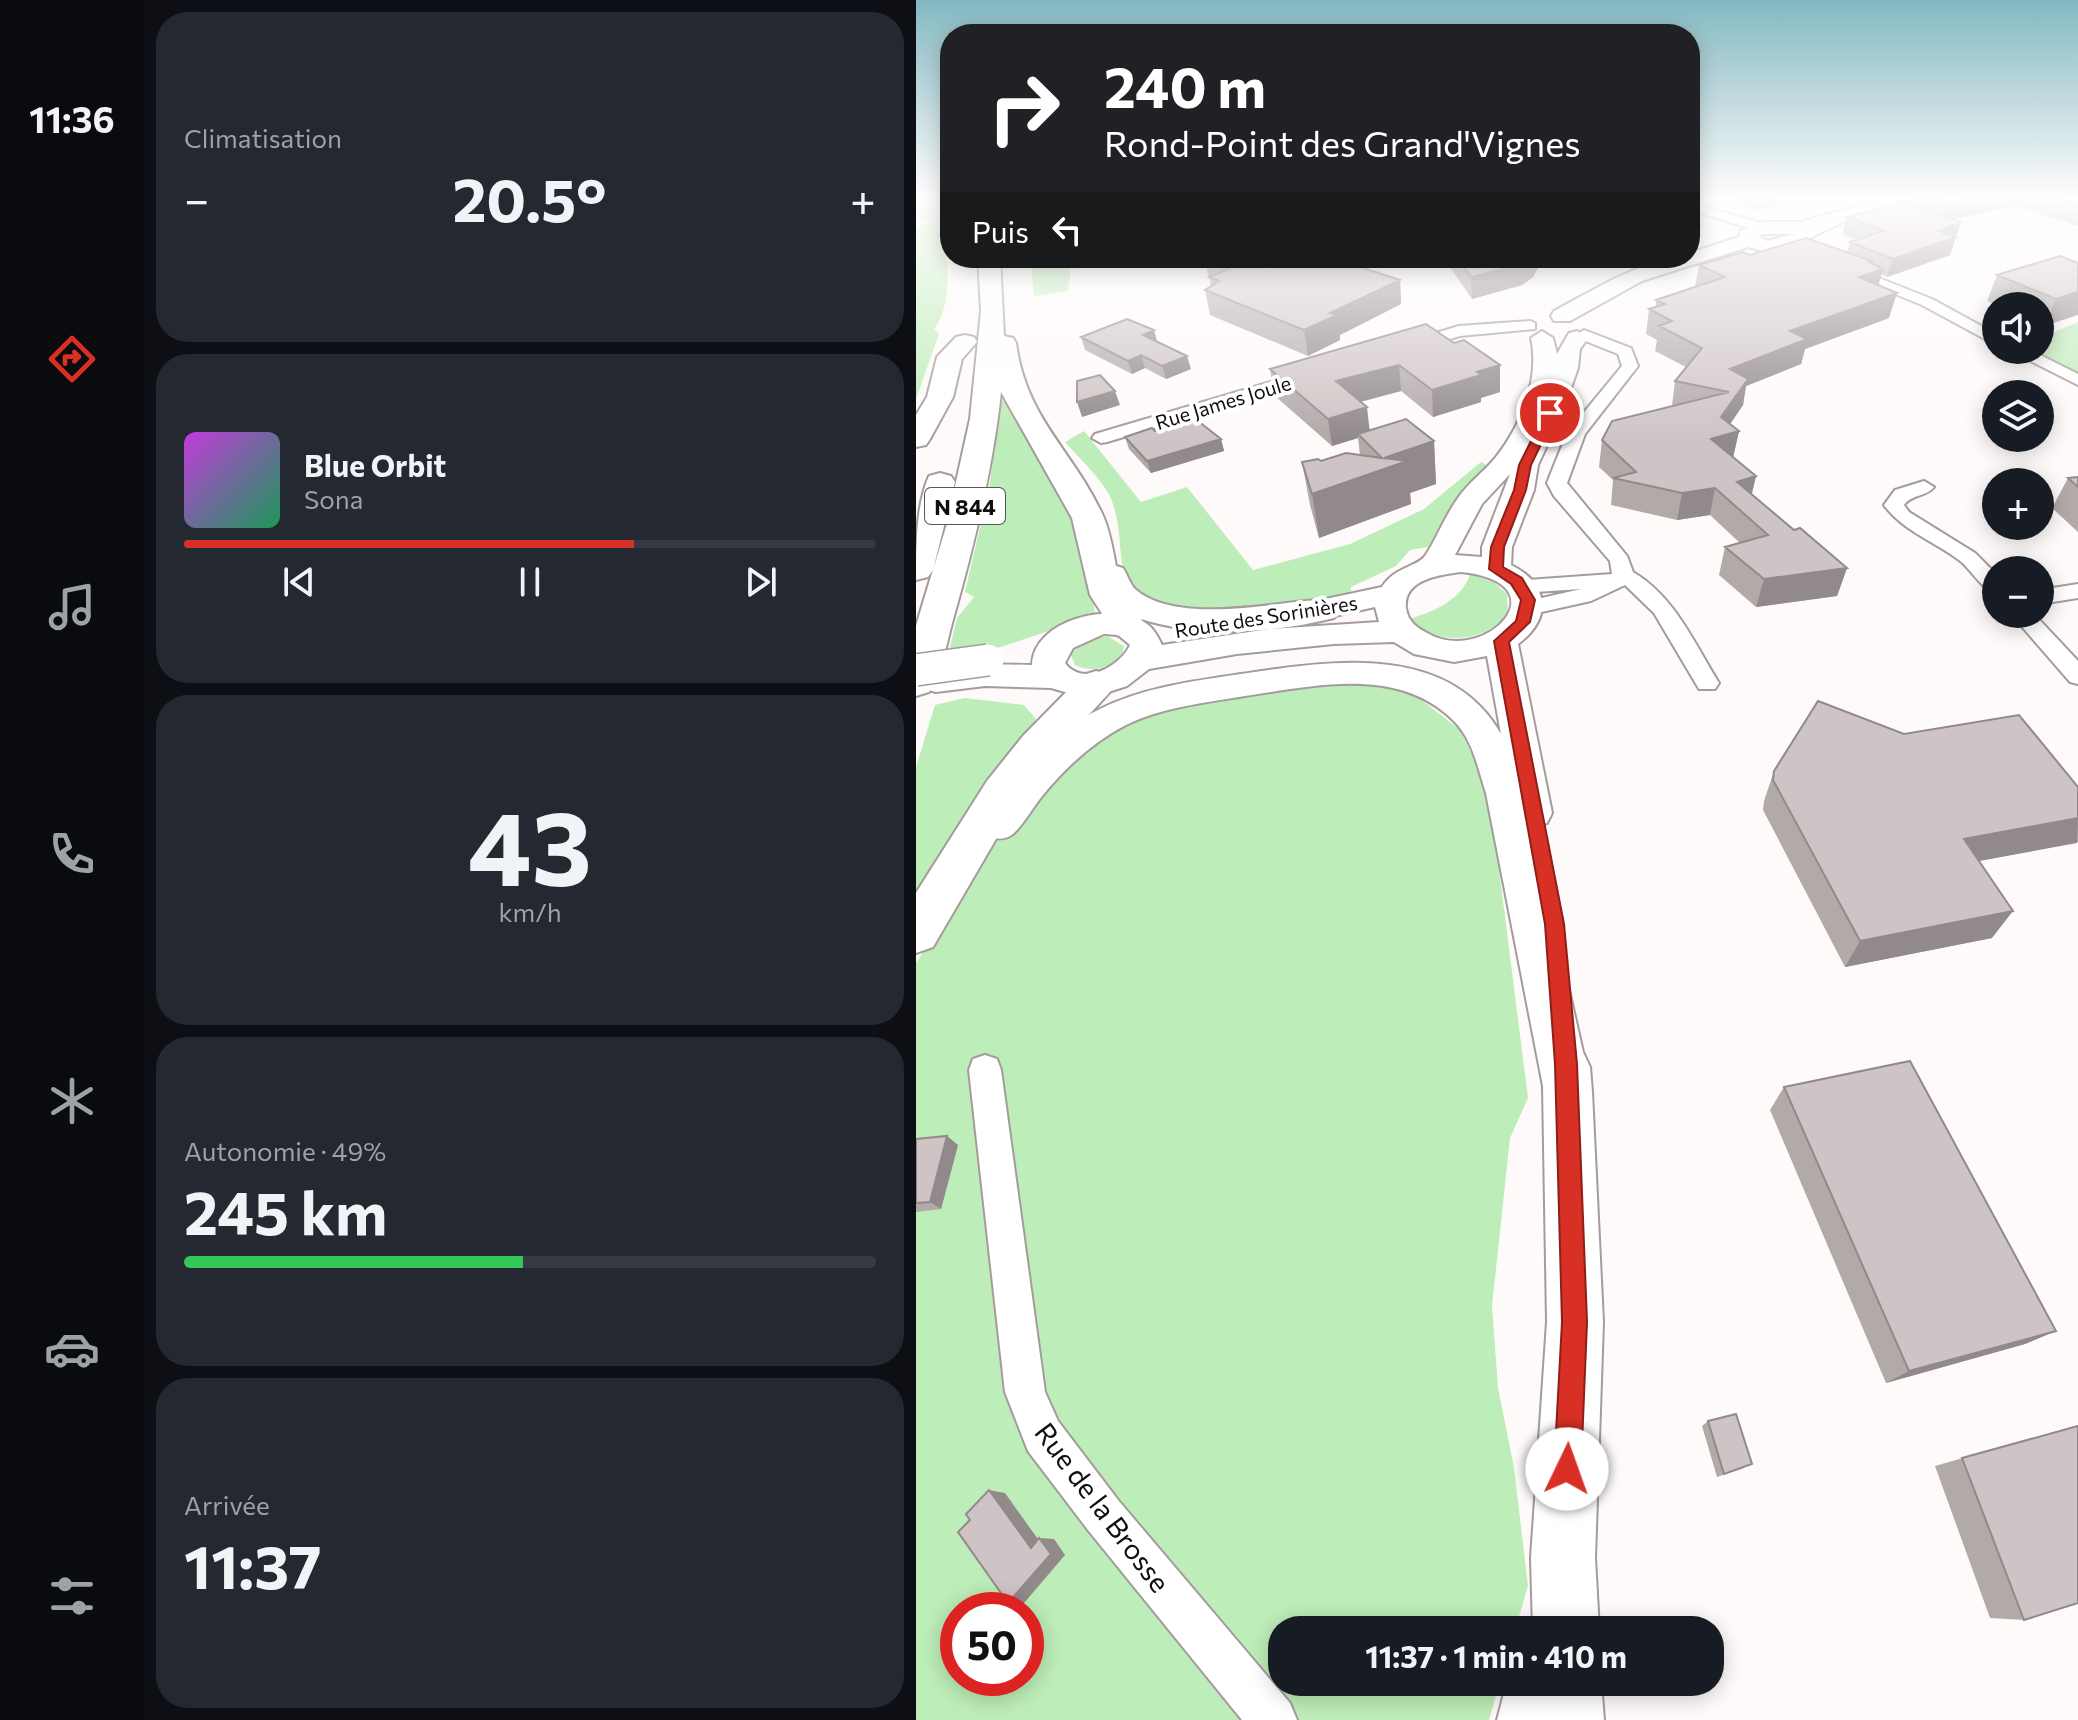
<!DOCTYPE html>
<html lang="fr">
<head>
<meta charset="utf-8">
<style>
	:root { --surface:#171b24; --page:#242831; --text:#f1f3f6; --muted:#9ea1a6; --line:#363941; --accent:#d93025 }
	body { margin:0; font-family:Commissioner,sans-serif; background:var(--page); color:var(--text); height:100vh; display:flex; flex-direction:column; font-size:30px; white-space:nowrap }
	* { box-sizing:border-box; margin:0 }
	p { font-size:26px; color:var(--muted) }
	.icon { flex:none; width:44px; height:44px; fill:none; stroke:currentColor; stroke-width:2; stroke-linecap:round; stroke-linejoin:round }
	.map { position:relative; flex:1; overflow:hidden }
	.details { display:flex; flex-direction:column; gap:12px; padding:12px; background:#0d0f14; width:772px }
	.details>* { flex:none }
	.hud { position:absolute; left:24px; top:24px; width:760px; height:244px; border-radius:32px; box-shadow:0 4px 20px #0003; background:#202124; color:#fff; overflow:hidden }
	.controls { position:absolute; left:1066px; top:292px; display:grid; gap:16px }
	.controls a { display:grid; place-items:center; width:72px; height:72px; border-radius:50%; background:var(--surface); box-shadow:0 4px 20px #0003; font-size:40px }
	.speed { position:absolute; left:24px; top:1592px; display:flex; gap:16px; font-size:40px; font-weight:700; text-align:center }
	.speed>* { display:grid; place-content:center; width:104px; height:104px; border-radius:50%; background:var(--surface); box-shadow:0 4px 20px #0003; line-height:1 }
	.speed .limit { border:12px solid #d22; background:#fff; color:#111 }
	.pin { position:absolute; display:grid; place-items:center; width:68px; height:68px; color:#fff; margin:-34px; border:4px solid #fff; border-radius:50%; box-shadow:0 2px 8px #0007 }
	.me { position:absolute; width:88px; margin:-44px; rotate:3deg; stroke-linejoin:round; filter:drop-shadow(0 0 6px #0008) }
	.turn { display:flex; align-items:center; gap:28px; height:168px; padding:0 32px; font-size:36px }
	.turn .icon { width:104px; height:104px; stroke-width:2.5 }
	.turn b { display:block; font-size:56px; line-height:68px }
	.then { display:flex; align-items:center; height:76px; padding:0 32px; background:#0003; gap:16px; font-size:30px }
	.big { font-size:60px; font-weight:700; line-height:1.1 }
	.details .card { flex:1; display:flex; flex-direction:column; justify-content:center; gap:12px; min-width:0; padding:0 28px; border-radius:32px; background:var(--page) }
	.details .dial { align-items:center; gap:0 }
	.dial b { font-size:104px; line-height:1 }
	.song { display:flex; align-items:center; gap:24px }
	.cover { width:96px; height:96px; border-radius:12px; background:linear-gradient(135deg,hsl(290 70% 55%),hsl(150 70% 35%)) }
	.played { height:8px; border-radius:4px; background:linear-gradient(90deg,var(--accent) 65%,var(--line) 65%) }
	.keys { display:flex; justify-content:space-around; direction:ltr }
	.heat { display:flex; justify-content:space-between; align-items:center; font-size:44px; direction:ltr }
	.charge { height:12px; border-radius:6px; background:linear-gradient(90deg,#34c759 49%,var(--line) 0) }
	.trip { position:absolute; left:352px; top:1616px; width:456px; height:80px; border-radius:32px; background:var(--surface); box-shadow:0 4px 20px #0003; font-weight:700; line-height:80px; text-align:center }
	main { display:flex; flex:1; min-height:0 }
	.tabs { display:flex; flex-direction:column; width:144px; justify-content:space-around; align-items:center; background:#090b0e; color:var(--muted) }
	.tabs .icon { width:56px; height:56px }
	.tabs .selected { color:var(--accent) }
	.tabs b { font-size:36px; color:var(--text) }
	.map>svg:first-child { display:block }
	.green { fill:#bdedb8; fill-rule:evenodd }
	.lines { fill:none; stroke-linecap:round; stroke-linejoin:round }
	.minor-casing { stroke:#a69b9c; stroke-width:4 }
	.secondary-casing { stroke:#a69b9c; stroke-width:4 }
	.trunk-casing { stroke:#a69b9c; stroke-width:4 }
	.minor { fill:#fff; fill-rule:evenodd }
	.secondary { fill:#fff; fill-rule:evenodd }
	.trunk { fill:#fff; fill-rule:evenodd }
	.secondary-bridge-casing { stroke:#a69b9c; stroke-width:34; stroke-linecap:butt }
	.secondary-bridge { stroke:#fff; stroke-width:31 }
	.wall { fill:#b2a9a9 }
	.shaded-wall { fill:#91898a }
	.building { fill:#cfc4c5; stroke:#91898a; stroke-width:2 }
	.route { fill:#d93025; stroke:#8d1f18; stroke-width:2 }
	.labels { text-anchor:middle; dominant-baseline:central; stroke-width:8; stroke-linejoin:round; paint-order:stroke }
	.far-street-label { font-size:20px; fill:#110d0e; stroke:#fff }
	.shield { fill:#fff; stroke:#585656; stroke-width:2 }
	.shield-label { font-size:22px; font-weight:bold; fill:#110d0e }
	.near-street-label { font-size:28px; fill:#110d0e; stroke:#fff }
</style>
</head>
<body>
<main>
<nav class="tabs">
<b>11:36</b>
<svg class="icon selected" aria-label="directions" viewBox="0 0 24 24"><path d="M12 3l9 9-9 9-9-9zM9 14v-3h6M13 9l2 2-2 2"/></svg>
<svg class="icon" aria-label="music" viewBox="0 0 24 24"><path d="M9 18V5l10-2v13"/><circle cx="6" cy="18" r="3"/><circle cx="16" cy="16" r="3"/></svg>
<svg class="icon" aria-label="phone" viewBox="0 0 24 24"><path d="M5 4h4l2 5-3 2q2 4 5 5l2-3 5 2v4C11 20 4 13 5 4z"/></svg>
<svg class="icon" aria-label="climate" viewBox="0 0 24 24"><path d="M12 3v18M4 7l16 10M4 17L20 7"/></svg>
<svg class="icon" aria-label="car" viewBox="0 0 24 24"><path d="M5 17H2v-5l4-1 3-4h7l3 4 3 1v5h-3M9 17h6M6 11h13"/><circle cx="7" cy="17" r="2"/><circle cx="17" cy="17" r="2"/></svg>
<svg class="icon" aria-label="filters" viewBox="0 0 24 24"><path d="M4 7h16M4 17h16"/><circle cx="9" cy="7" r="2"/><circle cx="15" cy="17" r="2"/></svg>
</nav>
<section class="details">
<div class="card"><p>Climatisation</p>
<div class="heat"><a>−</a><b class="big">20.5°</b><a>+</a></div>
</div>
<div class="card">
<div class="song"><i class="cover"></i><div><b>Blue Orbit</b><p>Sona</p></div></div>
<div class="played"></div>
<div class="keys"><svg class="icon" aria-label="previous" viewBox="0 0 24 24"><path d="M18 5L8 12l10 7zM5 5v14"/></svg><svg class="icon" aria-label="pause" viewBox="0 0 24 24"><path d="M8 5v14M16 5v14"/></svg><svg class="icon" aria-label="next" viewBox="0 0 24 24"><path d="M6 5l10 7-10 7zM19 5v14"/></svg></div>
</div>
<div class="card dial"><b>43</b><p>km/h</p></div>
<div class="card"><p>Autonomie · 49%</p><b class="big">245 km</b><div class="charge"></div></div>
<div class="card"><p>Arrivée</p><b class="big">11:37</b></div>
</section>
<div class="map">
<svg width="1162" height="1720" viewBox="0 0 1162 1720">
	<rect width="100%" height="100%" fill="#fffafa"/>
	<path class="green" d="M0,198H23C27,237 43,295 18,329L23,334L0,399V229L14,221L0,219Z
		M129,258H284L257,268L238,260L155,269L152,291L118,296L115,262Z
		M1162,322V375L1111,350H1124V338Z
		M90,400L154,496L174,556L179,615L85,647L32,655L41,618L58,597L49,592L73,488L85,401Z
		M168,431L225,502L271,487L337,570L434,544L508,509L565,462L577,469L544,494L512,547L494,550L480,566L435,587V595L401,603L260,613L212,588C201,559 207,530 196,501C190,483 162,457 149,442Z
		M554,574L578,582L591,594L592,614C567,644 521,646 493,619C517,612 546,600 554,574Z
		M193,637L208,646C206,668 176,674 159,665L155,655C163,641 178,636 193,637Z
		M459,684L503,698L543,729L563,768L579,838L612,1098L594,1138L576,1306L582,1388L598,1468L612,1586L599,1630H366V1682H584L573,1720H0V963L90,827L146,757L223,709L391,685ZM42,1610H110V1678H42Z
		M49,698L108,705L120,719L0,893V767L19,705Z"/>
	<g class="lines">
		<g class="minor-casing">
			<path id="minor" d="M774,202L851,225L853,228L846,232L774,210Z
				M930,265L1016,299L1080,334V345L1006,305L925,272V266Z
				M614,321L619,323V329L544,336L493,351L485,346L487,343L543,326Z
				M668,330L715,348L722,366L669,434L651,483L711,556L717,572C759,597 778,643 803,683L799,689H783L738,613L709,585L675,601L612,615L604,613L601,608L604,603L665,589L605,593L594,586L597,581L696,574L694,561L638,496L631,483L651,433L706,366L702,354L662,338L660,335Z
				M1093,350H1114L1162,374V385Z
				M392,371L400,376L398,380L191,442L185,443L176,438L179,434Z
				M1008,481L1018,487C1010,497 996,494 988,505L993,512L1059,553L1080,574V593C1064,588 1056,570 1043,560C1018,541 987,531 968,505L979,490Z
				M1162,584V598L1124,604V590Z
				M1095,614H1118L1162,661V684L1154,682Z
				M69,1055L81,1059L85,1070L129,1392L142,1421L202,1500L374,1703L381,1720H326L172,1530L112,1451L89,1392L53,1070L57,1059Z"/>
		</g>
		<g class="secondary-casing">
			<path id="secondary" d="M970,198H997L994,202L929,221L869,250L850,252L832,247L726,281L654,321H638L635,316L638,311C680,289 726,258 774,258V253L823,237L824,231L846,222H884ZM849,234H878L851,241L843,236Z
				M626,331L637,338L641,354L653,333L661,331L672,338L664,349L662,368L646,413L622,465L618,490L596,547L595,565C634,584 636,619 602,644L636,813L631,823L616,827L667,1052L674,1067L676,1092L687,1322L679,1558L683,1630H617L615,1558L631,1322L627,1086L570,793C562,769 557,740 538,721C482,665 398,686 329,696C288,703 247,707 210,725C177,742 150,767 127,795C117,807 108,824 97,834C88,841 78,839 68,835L63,825C88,778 136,732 184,709C228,687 278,681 325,674C413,661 532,641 585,734L571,656L538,662L498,654L478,642L418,644L321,654L233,669L211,686L183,695L166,697L135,688L69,686L20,692L8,689L3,681L8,673C43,663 80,664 116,665C117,619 199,600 231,624C238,629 242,637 246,645L353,629L463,622L459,607L369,627L358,624L353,617L358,610L466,587C478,567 501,567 509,556C521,538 529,516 542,498C553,482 568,472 580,457C605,425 624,379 615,338ZM594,474L566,547V557L539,555L566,504ZM545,572C648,583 570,665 513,634C501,628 492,622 490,608C487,579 524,575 545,572ZM188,634L202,635L214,645C204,667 166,687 149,663L157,648Z
				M591,1682H685L688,1720H581Z"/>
		</g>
		<g class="trunk-casing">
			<path id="trunk" d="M62,258H84L88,336L97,338L100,343C110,420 159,452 188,518C194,533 197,550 200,566L207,568C211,574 214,584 219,589C251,618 324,609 363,604C382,602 400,598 418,602L423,610L418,618C358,633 284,638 225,619L230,627L224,635L212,638L200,635L174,595L156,518L85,392C77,468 59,542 38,616C31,640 27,670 13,692L0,696V626L30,527L54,419L65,311Z
				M49,335L58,337L61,342L46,359L37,397L14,439L10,445L0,447V415L11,397L21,357L40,337Z
				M24,473L35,476L39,482L17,570L12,577L0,580C0,547 0,505 13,476Z
				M180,671L193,675L199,684L193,693L135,756L101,803L17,947L0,953V893L71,781L107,736L167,675Z"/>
		</g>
		<use href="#minor" class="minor"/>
		<use href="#secondary" class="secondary"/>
		<use href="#trunk" class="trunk"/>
		<g class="secondary-bridge-casing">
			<path id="secondary-bridge" d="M0,670L72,660"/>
		</g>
		<use href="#secondary-bridge" class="secondary-bridge"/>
	</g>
	<path class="wall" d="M820,198H879L842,210L819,203Z
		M990,198H1162V226L1098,206L1036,219L1045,222L1034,255L971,277L965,274L962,285L973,318L889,349L885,364L830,386L827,405L814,424L823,431L817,457L840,476L836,494L878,530L931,568L921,596L840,607L803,575L809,547L824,543L794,515L761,520L695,505L697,480L683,467L686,440L756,406L759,381L770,367L739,351L741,340L730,334L733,309L740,307V300L779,287L783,265L834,255L931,252L934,242L940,240L926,234L931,217L989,203Z
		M528,258H627L617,277L606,285L556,299Z
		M289,260L484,280L485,304L424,335V340L392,356L294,315L289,290L295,286Z
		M1162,263L1128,326L1124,325V306H1082L1071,301L1081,275Z
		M510,324L584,392L565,398V402L517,417L485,391L445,402L454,430L518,441L520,484L494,493L495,504L403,538L394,505L386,462L405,461L444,455L442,438L416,446L359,396L354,369Z
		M238,330L241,341L275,369L250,379L229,368L216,374L169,350L165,337Z
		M239,431L305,439L308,451L235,473L213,449L209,437Z
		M1162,477V532L1136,508L1152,478Z
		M988,734L1162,787V842L1063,861L1076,938L929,967L847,810L848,801L858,771Z
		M868,1087L1140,1331L1109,1344L970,1383L854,1110Z
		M0,1139L42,1145L25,1209L0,1212Z
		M792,1421L828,1468L801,1477L786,1426Z
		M1162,1425L1108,1620L1074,1618L1019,1466Z"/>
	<path class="shaded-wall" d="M844,198H879L842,210Z
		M1055,198H1101L1098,206L1027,221L1033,202Z
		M1045,222L1034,255L971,277L977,259L1022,231Z
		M785,224L783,237L774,240V228Z
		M614,258H627L617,277L606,285L556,299L555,277Z
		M956,261L952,274L967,269L960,293L943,277L953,262Z
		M484,280L485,304L424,335V340L392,356L388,330L414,313Z
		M1162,292V315L1128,326L1140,299Z
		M981,293L973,318L889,349L885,364L830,386L827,405L806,436L823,431L817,458L795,439L805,417L825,388L814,369L874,331Z
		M238,330L241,343L227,335Z
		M225,355L229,368L216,374L212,361Z
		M271,356L275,369L250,379L246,366Z
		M483,365L485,391L423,407L420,381Z
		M584,365V392L565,398V402L517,417L516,390L561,372Z
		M199,391L204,405L166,417L161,402Z
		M451,407L454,434H442V438L416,446L412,419Z
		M305,439L308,451L235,473L231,461Z
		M518,441L520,484L494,493L495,504L403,538L396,494L468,458Z
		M840,476L833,504L821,482Z
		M799,488L794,515L761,520L766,493Z
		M931,568L921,596L840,607L848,579Z
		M1162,818L1161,843L1030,867L1048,839Z
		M1097,911L1076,938L929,967L944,941Z
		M31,1136L42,1145L25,1209L14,1202Z
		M1140,1331L1109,1344L970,1383L993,1371Z
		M73,1490L89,1493L129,1549L115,1548Z
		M123,1538L138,1539L149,1555L108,1603H92Z"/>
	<path class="building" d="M1019,198H1055L1033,202Z
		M1139,198H1162V205Z
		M985,201L1045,222L1022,231L1040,237L977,259L934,242L968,231L931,217Z
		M774,219L785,224L774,228Z
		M890,238L956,261L953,262L967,269L943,277L981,293L874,331L891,339L814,369L832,379L805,417L823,431L795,439L840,476L821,482L878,530L884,528L931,568L848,579L809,547L852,535L799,488L766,493L697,478L720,472L686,440L696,421L813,392L759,381L786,348L743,326L756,321L733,309L749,304L740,300L809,277L783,265L827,252L834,255Z
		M1144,256L1162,263V292L1140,299L1081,275Z
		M293,258H417L484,280L414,313L421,315L388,330L289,290L303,281L293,277L313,269L289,260Z
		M542,258H614L607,264L555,277Z
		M211,319L238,330L227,335L271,356L246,366L225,355L212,361L165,337Z
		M510,324L538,343L548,340L584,365L561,372L565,375L516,390L483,365L420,381L451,407L412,419L354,369Z
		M184,375L199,391L161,402V381Z
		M277,417L305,439L231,461L209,437L236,428L239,431Z
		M490,419L518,441L468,458L491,461L396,494L386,462L402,459L405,461L430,453L466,458L442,434Z
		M1162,477V487L1152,478Z
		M902,701L988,734L1103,715L1162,787V818L1048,839L1097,911L944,941L857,780L858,771Z
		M994,1061L1140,1331L993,1371L868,1087Z
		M31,1136L14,1202L0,1203V1139Z
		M820,1414L836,1464L808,1474L792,1421Z
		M1162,1426V1603L1108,1620L1046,1458Z
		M73,1490L115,1548L123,1538L135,1554L92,1603L42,1532L54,1520L50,1514Z"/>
	<linearGradient id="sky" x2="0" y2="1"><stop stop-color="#83b8c1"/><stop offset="0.45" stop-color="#fffdfd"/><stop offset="1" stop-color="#fffdfd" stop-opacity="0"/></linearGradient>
	<rect width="1162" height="439" fill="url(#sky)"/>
	<path class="route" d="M630,411L640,413L615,465L610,490L588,547L587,567L606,578L619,600L614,622L593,642L648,924L661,1064L671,1322L665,1469L661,1479L651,1483L642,1479L638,1469L646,1322L639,1064L629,924L578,641L600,621L605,600L595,584L573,569L575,547L598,490L603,465Z"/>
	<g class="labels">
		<g class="far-street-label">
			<text transform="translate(307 402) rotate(-17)">Rue James Joule</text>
			<text transform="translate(350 616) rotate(-9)">Route des Sorinières</text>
		</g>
		<rect class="shield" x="9" y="488" width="80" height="36" rx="6"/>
		<g class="shield-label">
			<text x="49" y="506">N 844</text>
		</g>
		<g class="near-street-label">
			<text transform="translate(187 1507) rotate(53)">Rue de la Brosse</text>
		</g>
	</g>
</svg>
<div class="controls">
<a><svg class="icon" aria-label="sound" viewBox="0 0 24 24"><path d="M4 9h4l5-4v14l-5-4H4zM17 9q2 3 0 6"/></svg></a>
<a><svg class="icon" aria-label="layers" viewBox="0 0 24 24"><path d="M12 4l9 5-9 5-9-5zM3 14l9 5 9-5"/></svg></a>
<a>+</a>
<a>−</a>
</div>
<div class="speed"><div class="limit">50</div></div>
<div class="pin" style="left:634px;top:413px;background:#d93025"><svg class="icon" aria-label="arrive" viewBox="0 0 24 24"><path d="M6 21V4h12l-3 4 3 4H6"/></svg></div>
<svg class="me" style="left:651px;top:1469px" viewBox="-20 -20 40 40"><circle r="19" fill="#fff"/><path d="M0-13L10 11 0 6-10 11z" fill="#d93025"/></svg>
<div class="trip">11:37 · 1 min · 410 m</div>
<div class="hud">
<div class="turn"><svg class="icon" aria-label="right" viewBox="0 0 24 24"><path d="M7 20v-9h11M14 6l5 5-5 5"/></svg><div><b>240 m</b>Rond-Point des Grand'Vignes</div></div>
<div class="then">Puis<svg class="icon" aria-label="left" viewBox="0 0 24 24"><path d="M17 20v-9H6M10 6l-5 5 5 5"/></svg></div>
</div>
</div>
</main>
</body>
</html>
